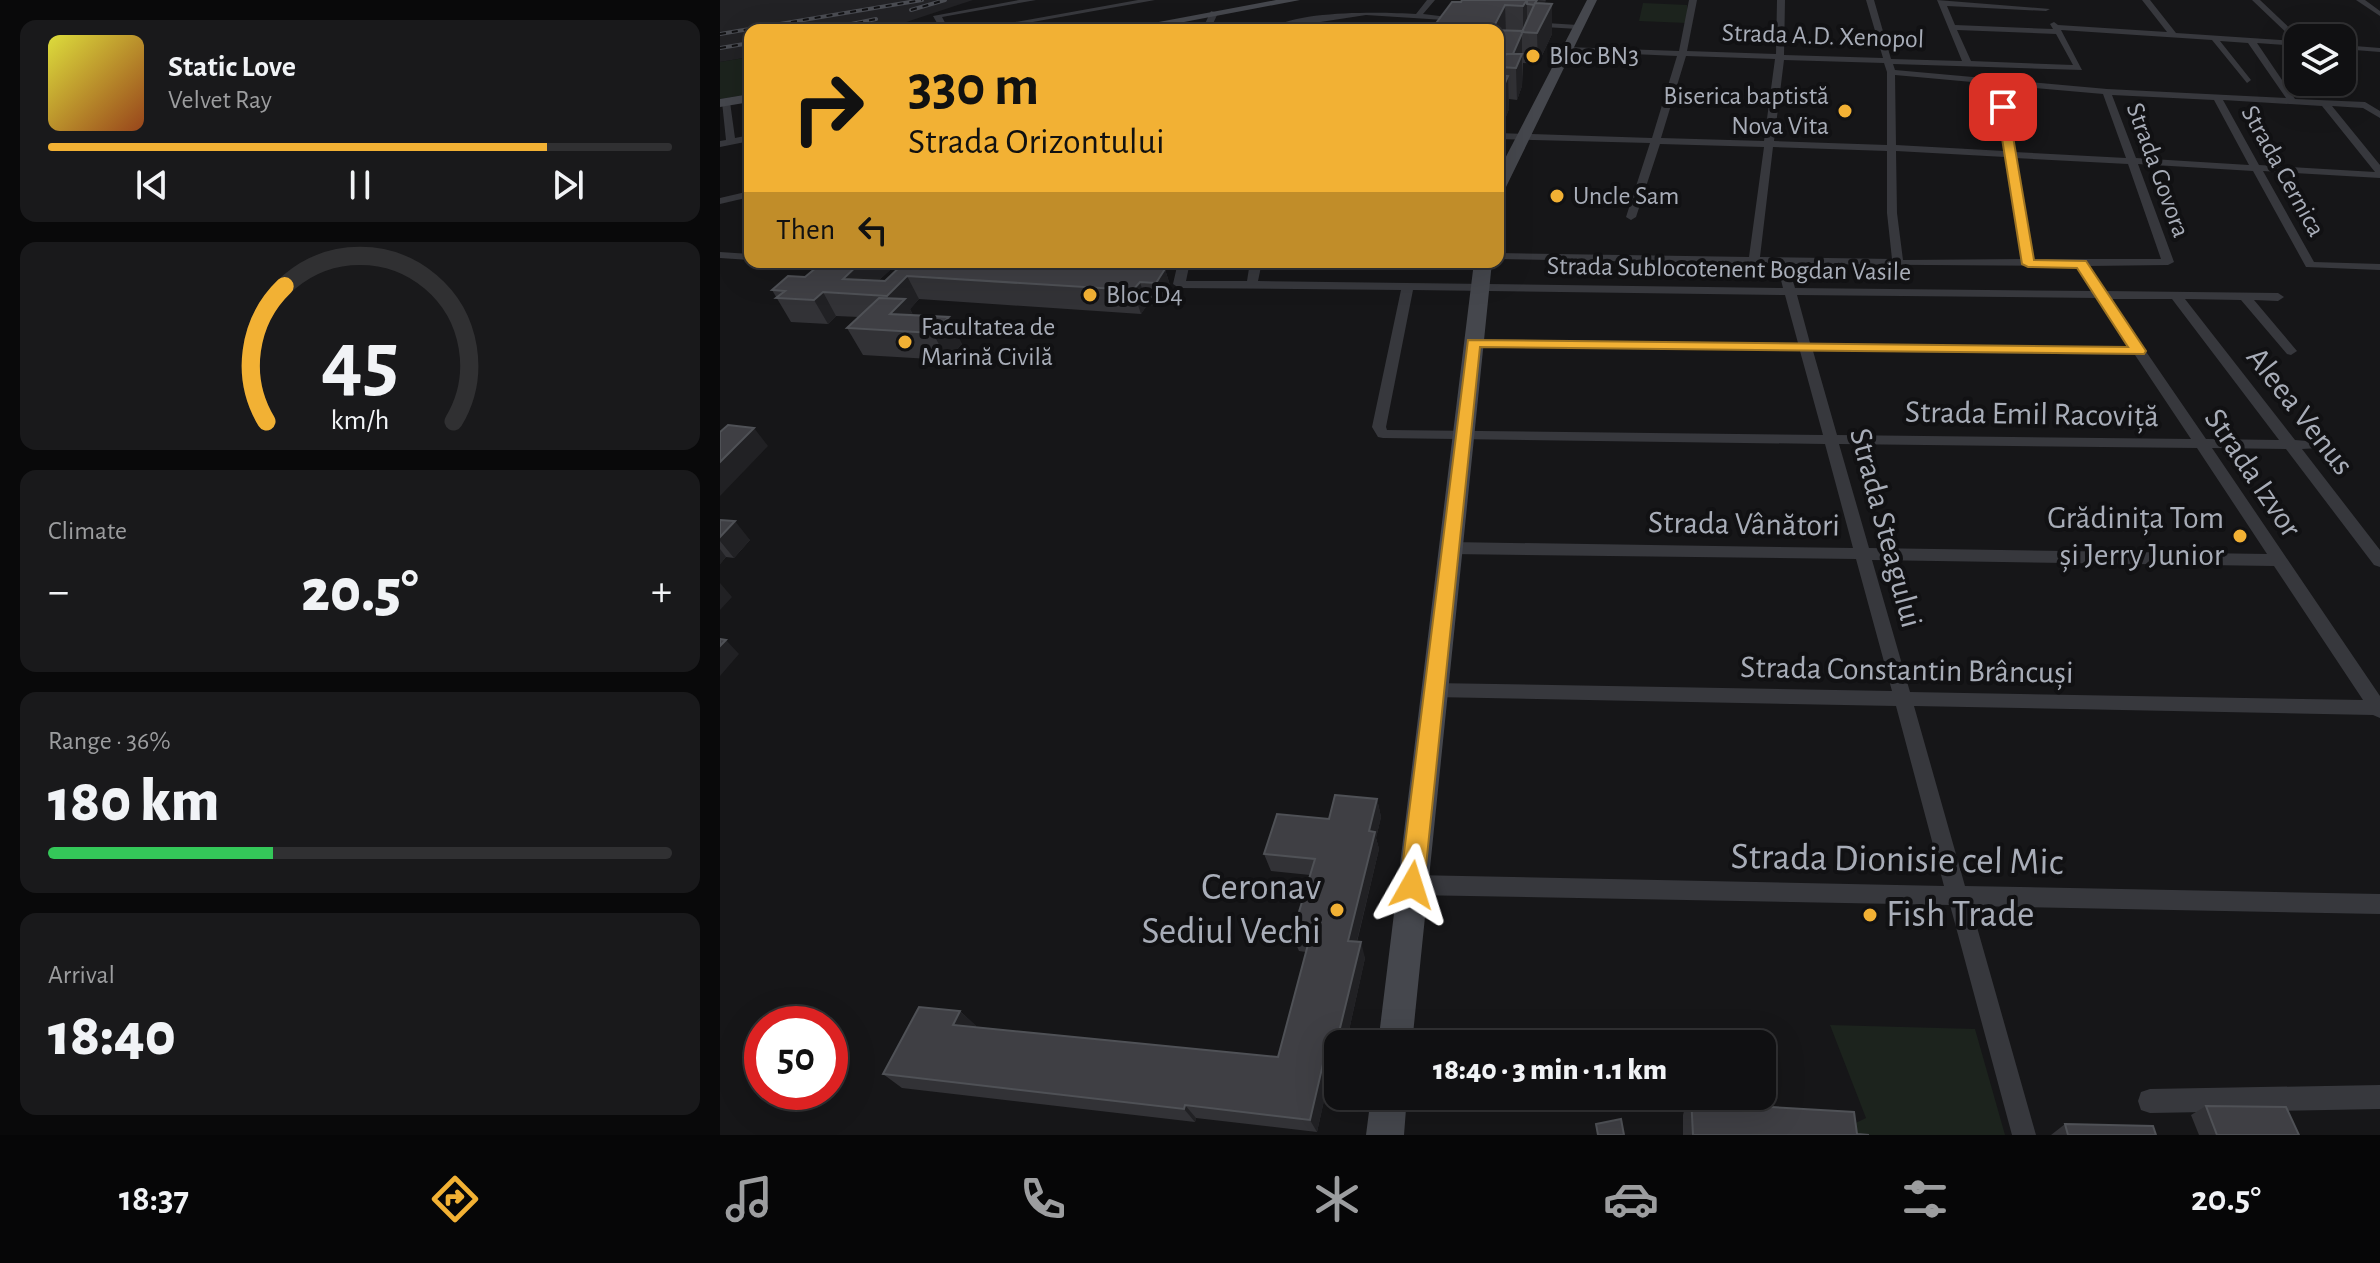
<!DOCTYPE html>
<html lang="en">
<head>
<meta charset="utf-8">
<style>
	:root { --surface:#101012; --page:#19191b; --text:#f1f3f6; --muted:#9c9d9f; --line:#303032; --accent:#f2b134 }
	body { margin:0; font-family:"Alegreya Sans",sans-serif; background:var(--page); color:var(--text); height:100vh; display:flex; flex-direction:column; font-size:30px; white-space:nowrap }
	* { box-sizing:border-box; margin:0 }
	p { font-size:26px; color:var(--muted) }
	.icon { flex:none; width:44px; height:44px; fill:none; stroke:currentColor; stroke-width:2; stroke-linecap:round; stroke-linejoin:round }
	.map { position:relative; flex:1; overflow:hidden }
	.panel { display:flex; flex-direction:column; gap:20px; padding:20px; background:#09090a; width:720px }
	.panel>* { flex:none }
	.hud { position:absolute; left:24px; top:24px; width:760px; height:244px; border-radius:16px; box-shadow:0 8px 32px #0002,0 0 0 2px var(--line); background:#f2b134; color:#111; overflow:hidden }
	.tools { position:absolute; left:1564px; top:24px; display:grid; gap:16px }
	.tools a { display:grid; place-items:center; width:72px; height:72px; border-radius:16px; background:var(--surface); box-shadow:0 8px 32px #0002,0 0 0 2px var(--line); font-size:40px }
	.speed { position:absolute; left:24px; top:1006px; display:flex; gap:16px; font-size:40px; font-weight:700; text-align:center }
	.speed>* { display:grid; place-content:center; width:104px; height:104px; border-radius:50%; background:var(--surface); box-shadow:0 8px 32px #0002,0 0 0 2px var(--line); line-height:1 }
	.speed .limit { border:12px solid #d22; background:#fff; color:#111 }
	.pin { position:absolute; display:grid; place-items:center; width:68px; height:68px; color:#fff; margin:-34px; border-radius:16px; box-shadow:0 4px 12px #0006 }
	.me { position:absolute; width:88px; margin:-44px; rotate:6deg; stroke-linejoin:round; filter:drop-shadow(0 0 6px #0008) }
	.turn { display:flex; align-items:center; gap:28px; height:168px; padding:0 32px; font-size:36px }
	.turn .icon { width:104px; height:104px; stroke-width:2.5 }
	.turn b { display:block; font-size:56px; line-height:68px }
	.then { display:flex; align-items:center; height:76px; padding:0 32px; background:#0003; gap:16px; font-size:30px }
	.big { font-size:60px; font-weight:800; line-height:1.1 }
	.panel .tile { flex:1; display:flex; flex-direction:column; justify-content:center; gap:12px; min-width:0; padding:0 28px; border-radius:16px; background:var(--page) }
	.panel .dial { align-items:center; gap:0 }
	.dial svg { height:208px; overflow:visible; fill:none; stroke:var(--line); stroke-width:7; stroke-linecap:round; text-anchor:middle }
	.dial text { fill:var(--text); stroke:none }
	.song { display:flex; align-items:center; gap:24px }
	.cover { width:96px; height:96px; border-radius:12px; background:linear-gradient(135deg,hsl(60 70% 55%),hsl(20 70% 35%)) }
	.played { height:8px; border-radius:4px; background:linear-gradient(90deg,var(--accent) 80%,var(--line) 80%) }
	.keys { display:flex; justify-content:space-around; direction:ltr }
	.heat { display:flex; justify-content:space-between; align-items:center; font-size:44px; direction:ltr }
	.charge { height:12px; border-radius:6px; background:linear-gradient(90deg,#34c759 36%,var(--line) 0) }
	.trip { position:absolute; left:604px; top:1030px; width:452px; height:80px; border-radius:16px; background:var(--surface); box-shadow:0 8px 32px #0002,0 0 0 2px var(--line); font-weight:800; line-height:80px; text-align:center }
	.tabs { display:flex; height:128px; justify-content:space-around; align-items:center; background:#060607; color:var(--muted) }
	.tabs .icon { width:56px; height:56px }
	.tabs .active { color:var(--accent) }
	.tabs b { font-size:36px; color:var(--text) }
	main { display:flex; flex:1; min-height:0 }
	.map>svg:first-child { display:block }
	.built { fill:#222225 }
	.green { fill:#1c231d }
	.lines { fill:none; stroke-linecap:round; stroke-linejoin:round }
	.street { fill:#37383d; fill-rule:evenodd }
	.secondary { fill:#45474d; fill-rule:evenodd }
	.rail-casing { stroke:#4a4c52; stroke-width:4 }
	.rail { stroke:#111113; stroke-width:2; stroke-dasharray:6; stroke-linecap:butt }
	.wall { fill:#323236 }
	.shaded-wall { fill:#212124 }
	.building { fill:#3f3f44; stroke:#4f5156; stroke-width:2 }
	.route { fill:#f2b134; stroke:#9d7322; stroke-width:2 }
	.poi-dot { fill:#f2b134; stroke:#111113; stroke-width:3 }
	.labels { text-anchor:middle; dominant-baseline:central; stroke-width:8; stroke-linejoin:round; paint-order:stroke }
	.far-street-label { font-size:26px; fill:#a8adb8; stroke:#111113 }
	.far-poi-label { font-size:26px; fill:#a8adb8; stroke:#111113; text-anchor:start }
	.street-label { font-size:32px; fill:#a8adb8; stroke:#111113 }
	.poi-label { font-size:32px; fill:#a8adb8; stroke:#111113; text-anchor:end }
	.near-street-label { font-size:38px; fill:#a8adb8; stroke:#111113 }
	.near-poi-label { font-size:38px; fill:#a8adb8; stroke:#111113; text-anchor:end }
</style>
</head>
<body>
<main>
<section class="panel">
<div class="tile">
<div class="song"><i class="cover"></i><div><b>Static Love</b><p>Velvet Ray</p></div></div>
<div class="played"></div>
<div class="keys"><svg class="icon" aria-label="previous" viewBox="0 0 24 24"><path d="M18 5L8 12l10 7zM5 5v14"/></svg><svg class="icon" aria-label="pause" viewBox="0 0 24 24"><path d="M8 5v14M16 5v14"/></svg><svg class="icon" aria-label="next" viewBox="0 0 24 24"><path d="M6 5l10 7-10 7zM19 5v14"/></svg></div>
</div>
<div class="tile dial"><svg viewBox="0 0 100 80">
<path d="M14 69A42 42 0 1 1 86 69"/>
<path d="M14 69A42 42 0 0 1 21 17" stroke="#f2b134"/>
<text x="50" y="56" font-size="32" font-weight="700">45</text>
<text x="50" y="72" font-size="11">km/h</text>
</svg></div>
<div class="tile"><p>Climate</p>
<div class="heat"><a>−</a><b class="big">20.5°</b><a>+</a></div>
</div>
<div class="tile"><p>Range · 36%</p><b class="big">180 km</b><div class="charge"></div></div>
<div class="tile"><p>Arrival</p><b class="big">18:40</b></div>
</section>
<div class="map">
<svg width="1660" height="1135" viewBox="0 0 1660 1135">
	<rect width="100%" height="100%" fill="#161618"/>
	<path class="built" d="M0,0H253L162,30H30V57L0,62Z"/>
	<path class="green" d="M923,3L967,5V23L919,21Z
		M30,57V94L0,99V62Z
		M1110,1025L1255,1029L1285,1135H1111L1146,1118Z"/>
	<g class="lines">
		<path class="street" d="M299,0H316L222,17L229,30H221L213,16Z
			M418,0H435L269,30H251Z
			M707,0H715L703,14L744,19L740,21L646,15L548,30C576,10 661,12 696,14Z
			M969,0H977L967,51L1056,54L1057,0H1065L1064,55L1163,58L1146,0H1154L1171,59L1242,61L1217,0L1330,9L1326,11L1227,6L1235,25L1333,29L1330,24L1334,22L1338,25L1447,32L1422,0H1430L1456,33L1575,41L1532,0H1540L1580,38H1578V46L1537,43L1575,99L1645,102L1660,111V118L1643,108L1612,106L1660,165V178L1543,171L1594,262L1660,264V270L1586,267L1533,171L1418,164L1454,262L1448,265L1368,266L1385,291L1558,293L1564,297L1558,301L1534,300L1577,351L1571,355L1567,354L1521,300L1465,299L1575,440L1599,442L1601,445L1599,448L1582,449L1660,550V567L1654,565L1566,449L1492,448L1660,696V718L1653,715L1194,706L1245,886L1660,894V914L1251,906L1316,1135H1292L1230,905L692,895L685,892L682,885L685,878L692,875L1224,886L1176,706L713,697L707,695L704,690L707,685L713,683L1172,691L1136,559L730,554L722,548L730,542L1133,548L1105,444L663,438L658,437L652,427L681,290L459,288L453,284L458,262H470L466,281H527L530,262H542L538,281L1063,288L1057,264L778,259V253L1029,257L1044,147L940,144L916,217L911,220L906,217L930,143L778,139V133L932,138L957,56L846,51L842,49L846,47L959,51ZM1237,30L1336,34L1353,65L1251,61ZM1341,30L1492,40L1527,83L1531,80L1500,41L1528,43L1566,98L1387,89L1175,70L1173,64L1362,70ZM966,56L1055,59L1044,141L941,138ZM1064,60L1164,63L1167,72V145L1054,141ZM1175,75L1274,84L1284,151L1176,145ZM1282,85L1383,94L1406,158L1294,152ZM1392,95L1494,100L1529,165L1416,158ZM1503,100L1602,106L1655,172L1539,165ZM1053,147L1167,151V213L1172,259L1040,257ZM1176,151L1285,157L1302,259L1183,260L1177,213ZM1295,158L1408,164L1441,259H1313ZM1068,264L1356,266L1373,291L1075,288ZM693,290L1065,295L1078,343L753,339L747,343L753,347L1080,351L1103,435L667,430L666,427ZM1077,295L1378,298L1410,347L1090,343ZM1390,299H1452L1559,440L1486,439ZM1093,351L1415,355L1471,439L1117,435ZM1119,444L1477,448L1547,554L1149,548ZM1152,560L1554,566L1643,700L1190,692Z
			M1636,0H1645L1660,11V16Z
			M491,11L498,13L490,30H482Z
			M810,22L858,25L862,27L858,29L807,26Z
			M1622,45L1660,48V52L1622,49Z
			M6,99L10,102L15,138L30,135V141L0,147V141L6,140L2,102Z
			M30,191V197L0,204V198Z
			M0,252L30,254V260L0,258Z
			M134,262H205L209,265L203,268L140,265Z
			M1660,1085V1109L1430,1113L1421,1110L1418,1101L1421,1092L1430,1089Z"/>
		<path class="secondary" d="M556,0H580L422,30H396Z
			M867,0H877L786,187L778,192V172Z
			M30,94V102L0,107V99Z
			M754,262H772L692,1044H658Z
			M651,1096H687L684,1135H646Z"/>
		<g class="rail-casing">
			<path id="rail" d="M191,10L225,0
				M102,30L156,19
				M0,34L202,0
				M0,48L30,43"/>
		</g>
		<use href="#rail" class="rail"/>
	</g>
	<path class="wall" d="M742,0H826L824,3L832,4V34L818,64L803,63L802,86L797,100L789,99V109L783,124L778,123V30L741,2Z
		M185,262L445,269L452,292L443,306L427,305L421,314L199,299L190,309L193,315L242,344L227,360L143,355L127,328L139,317L116,316L108,324L71,322L52,290L85,277L170,270L158,281H165Z
		M0,520L30,540L14,558L6,557L0,564Z
		M657,799L661,817L656,838L659,849L637,942L645,958L626,1044H618L617,1079L609,1078L597,1132L476,1118L475,1122L182,1088L163,1074L240,1011L256,1026L255,1027L558,1057L586,952L579,951L572,935L590,875L551,871L544,854L609,819Z
		M968,1096H1032L1033,1106L1137,1134L1149,1135H963V1115Z
		M1486,1106L1579,1135H1479L1471,1115Z
		M1345,1124L1436,1135H1331Z"/>
	<path class="shaded-wall" d="M807,0V29L803,32V6Z
		M817,0L826,1L814,19V5Z
		M832,4V34L818,64L817,33Z
		M785,5L786,34L772,30Z
		M802,33V86L797,100L796,68L793,55Z
		M788,76L789,109L783,124L782,90Z
		M141,262H166L170,270L144,294L123,279Z
		M434,264L438,279L445,269L452,292L443,306L431,268Z
		M187,276L199,299L190,309L198,326L170,314L174,309L167,296Z
		M420,282L427,305L421,314L413,290Z
		M103,292L116,316L108,324L94,300Z
		M229,317L242,344L227,360L213,333Z
		M34,428L48,446L0,496V462Z
		M15,521L30,540L14,558L0,541V537Z
		M0,549L6,557L0,564Z
		M0,583L12,597L0,610Z
		M6,640L19,654L0,676V646Z
		M657,799L661,817L656,838L659,849L633,957L628,941L649,831Z
		M641,942L645,958L626,1044H618L617,1079L611,1065Z
		M240,1011L256,1026L249,1039L233,1025Z
		M603,1064L609,1078L597,1132L590,1120Z
		M465,1105L476,1118L475,1122L464,1109Z"/>
	<path class="building" d="M742,0H807L803,6L785,5L772,30L803,31L793,54H778V30H711L732,2H741Z
		M806,0H817L814,5L807,4V0Z
		M815,3L832,4L817,33L802,32Z
		M786,54H802L796,68L780,67Z
		M778,75L788,76L782,90H778Z
		M103,262H141L123,279L165,281L185,262H385L434,264L431,268L445,269L436,283L420,282L413,290L187,276L167,296L103,292L94,300L56,298L65,291L52,290L68,276L85,277Z
		M159,298L185,299L170,314L229,317L213,333L127,328Z
		M8,425L34,428L0,462V432Z
		M0,520L15,521L0,537Z
		M0,639L6,640L0,646Z
		M615,795L657,799L649,831L655,832L628,941L641,942L611,1065L603,1064L590,1120L465,1105L464,1109L163,1074L199,1007L240,1011L233,1025L558,1057L590,937L572,935L595,859L544,854L557,814L609,819Z
		M971,1096H1032L1033,1106L1134,1112L1137,1134L1149,1135H973Z
		M1486,1106L1566,1107L1579,1135H1497Z
		M901,1119L904,1135H878L876,1124Z
		M1345,1124L1433,1126L1436,1135H1348Z"/>
	<path class="route" d="M1283,104L1288,107L1314,260L1366,261L1426,351L1424,354L760,347L704,885L700,893L692,897L683,893L680,885L748,340L1408,347L1357,268L1308,267L1302,264L1277,107Z"/>
	<g class="poi-dot">
		<circle cx="813" cy="56" r="8"/>
		<circle cx="1125" cy="111" r="8"/>
		<circle cx="837" cy="196" r="8"/>
		<circle cx="370" cy="295" r="8"/>
		<circle cx="185" cy="342" r="8"/>
		<circle cx="1520" cy="536" r="8"/>
		<circle cx="617" cy="910" r="8"/>
		<circle cx="1150" cy="915" r="8"/>
	</g>
	<g class="labels">
		<g class="far-street-label">
			<text transform="translate(1103 36) rotate(2)">Strada A.D. Xenopol</text>
			<text transform="translate(1438 170) rotate(70)">Strada Govora</text>
			<text transform="translate(1563 171) rotate(61)">Strada Cernica</text>
			<text transform="translate(1009 269) rotate(1)">Strada Sublocotenent Bogdan Vasile</text>
		</g>
		<g class="far-poi-label">
			<text x="829" y="56">Bloc BN3</text>
			<text x="1109" y="96" text-anchor="end">Biserica baptistă<tspan x="1109" dy="30">Nova Vita</tspan></text>
			<text x="853" y="196">Uncle Sam</text>
			<text x="386" y="295">Bloc D4</text>
			<text x="201" y="327">Facultatea de<tspan x="201" dy="30">Marină Civilă</tspan></text>
		</g>
		<g class="street-label">
			<text transform="translate(1580 411) rotate(52)">Aleea Venus</text>
			<text transform="translate(1312 414) rotate(1)">Strada Emil Racoviță</text>
			<text transform="translate(1533 473) rotate(56)">Strada Izvor</text>
			<text transform="translate(1024 524) rotate(1)">Strada Vânători</text>
			<text transform="translate(1166 528) rotate(75)">Strada Steagului</text>
			<text transform="translate(1187 670) rotate(1)">Strada Constantin Brâncuși</text>
		</g>
		<g class="poi-label">
			<text x="1504" y="518">Grădinița Tom<tspan x="1504" dy="37">și Jerry Junior</tspan></text>
		</g>
		<g class="near-street-label">
			<text transform="translate(1177 860) rotate(1)">Strada Dionisie cel Mic</text>
		</g>
		<g class="near-poi-label">
			<text x="601" y="888">Ceronav<tspan x="601" dy="44">Sediul Vechi</tspan></text>
			<text x="1166" y="915" text-anchor="start">Fish Trade</text>
		</g>
	</g>
</svg>
<div class="tools">
<a><svg class="icon" aria-label="layers" viewBox="0 0 24 24"><path d="M12 4l9 5-9 5-9-5zM3 14l9 5 9-5"/></svg></a>
</div>
<div class="speed"><div class="limit">50</div></div>
<div class="pin" style="left:1283px;top:107px;background:#d93025"><svg class="icon" aria-label="arrive" viewBox="0 0 24 24"><path d="M6 21V4h12l-3 4 3 4H6"/></svg></div>
<svg class="me" style="left:692px;top:885px" viewBox="-20 -20 40 40"><path d="M0-17L14 15 0 8-14 15z" fill="#f2b134" stroke="#fff" stroke-width="4"/></svg>
<div class="trip">18:40 · 3 min · 1.1 km</div>
<div class="hud">
<div class="turn"><svg class="icon" aria-label="right" viewBox="0 0 24 24"><path d="M7 20v-9h11M14 6l5 5-5 5"/></svg><div><b>330 m</b>Strada Orizontului</div></div>
<div class="then">Then<svg class="icon" aria-label="left" viewBox="0 0 24 24"><path d="M17 20v-9H6M10 6l-5 5 5 5"/></svg></div>
</div>
</div>
</main>
<nav class="tabs">
<b>18:37</b>
<svg class="icon active" aria-label="directions" viewBox="0 0 24 24"><path d="M12 3l9 9-9 9-9-9zM9 14v-3h6M13 9l2 2-2 2"/></svg>
<svg class="icon" aria-label="music" viewBox="0 0 24 24"><path d="M9 18V5l10-2v13"/><circle cx="6" cy="18" r="3"/><circle cx="16" cy="16" r="3"/></svg>
<svg class="icon" aria-label="phone" viewBox="0 0 24 24"><path d="M5 4h4l2 5-3 2q2 4 5 5l2-3 5 2v4C11 20 4 13 5 4z"/></svg>
<svg class="icon" aria-label="climate" viewBox="0 0 24 24"><path d="M12 3v18M4 7l16 10M4 17L20 7"/></svg>
<svg class="icon" aria-label="car" viewBox="0 0 24 24"><path d="M5 17H2v-5l4-1 3-4h7l3 4 3 1v5h-3M9 17h6M6 11h13"/><circle cx="7" cy="17" r="2"/><circle cx="17" cy="17" r="2"/></svg>
<svg class="icon" aria-label="filters" viewBox="0 0 24 24"><path d="M4 7h16M4 17h16"/><circle cx="9" cy="7" r="2"/><circle cx="15" cy="17" r="2"/></svg>
<b>20.5°</b>
</nav>
</body>
</html>
